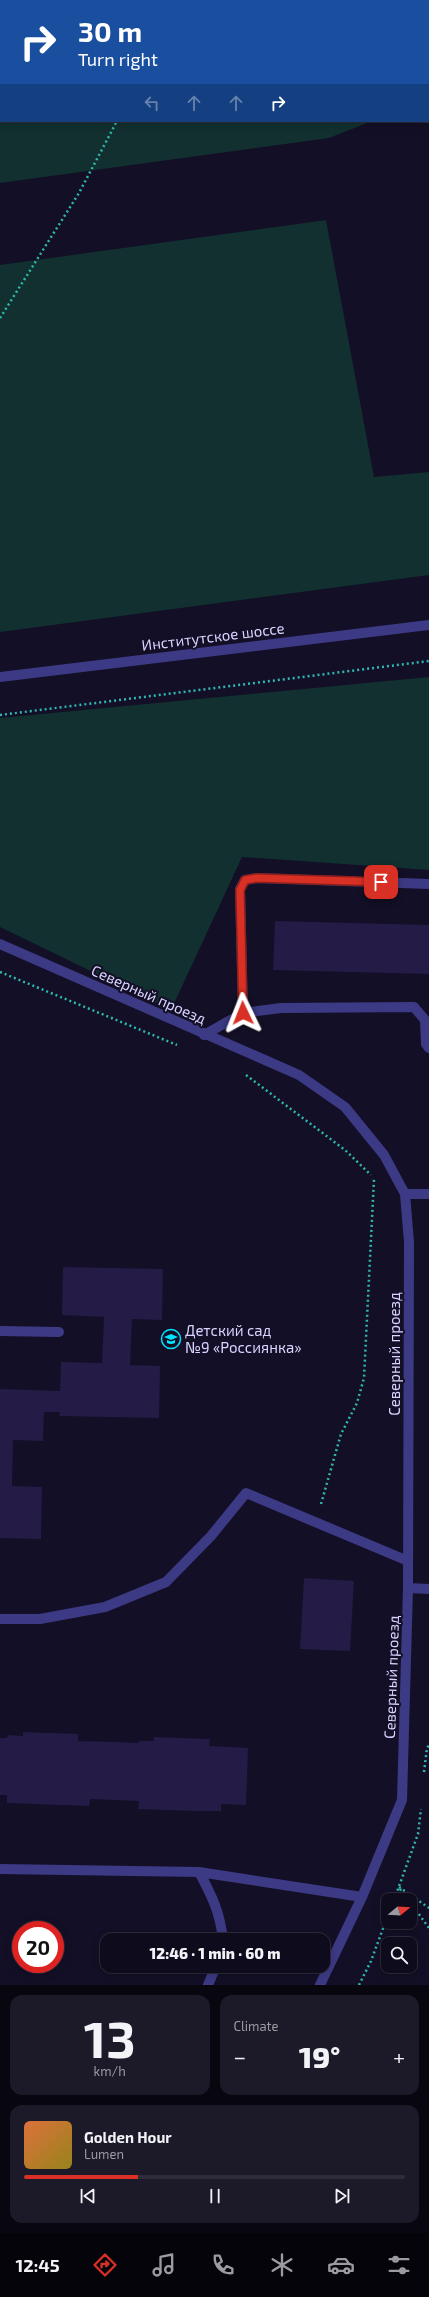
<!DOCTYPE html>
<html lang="en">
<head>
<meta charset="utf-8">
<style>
	:root { --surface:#0e0b1c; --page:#1c1929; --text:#f1f3f6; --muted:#9b9ba3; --line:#2e2b3b; --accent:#d93025 }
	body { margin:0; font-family:"Exo 2",sans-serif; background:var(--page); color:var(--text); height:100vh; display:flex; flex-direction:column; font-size:15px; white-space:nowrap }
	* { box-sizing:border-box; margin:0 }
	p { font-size:13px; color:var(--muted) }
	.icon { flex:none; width:22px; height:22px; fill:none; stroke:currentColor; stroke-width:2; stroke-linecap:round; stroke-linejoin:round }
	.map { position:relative; height:1985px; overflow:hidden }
	.sheet { display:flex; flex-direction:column; gap:10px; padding:10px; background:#08060f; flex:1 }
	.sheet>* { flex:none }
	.banner { position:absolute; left:0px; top:0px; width:429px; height:122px; box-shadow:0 2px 10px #0003,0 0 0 1px var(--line); background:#1a4fa0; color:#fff; overflow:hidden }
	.needle { width:26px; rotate:72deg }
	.tools { position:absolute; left:381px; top:1893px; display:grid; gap:8px }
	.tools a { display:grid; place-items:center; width:36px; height:36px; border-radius:8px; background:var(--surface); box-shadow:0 2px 10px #0003,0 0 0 1px var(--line); font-size:20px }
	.speed { position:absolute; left:12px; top:1921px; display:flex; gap:8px; font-size:20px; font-weight:700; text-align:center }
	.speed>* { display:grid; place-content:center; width:52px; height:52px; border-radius:50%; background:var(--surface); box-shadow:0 2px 10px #0003,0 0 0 1px var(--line); line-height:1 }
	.speed .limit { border:6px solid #d22; background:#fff; color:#111 }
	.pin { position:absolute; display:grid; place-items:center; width:34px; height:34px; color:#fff; margin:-17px; border-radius:8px; box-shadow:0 2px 6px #0006 }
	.me { position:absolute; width:44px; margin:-22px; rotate:358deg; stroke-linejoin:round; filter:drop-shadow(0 0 3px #0008) }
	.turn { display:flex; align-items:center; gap:14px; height:84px; padding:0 12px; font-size:18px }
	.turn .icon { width:52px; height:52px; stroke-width:2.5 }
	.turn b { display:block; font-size:28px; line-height:34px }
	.lanes { display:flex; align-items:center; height:38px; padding:0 12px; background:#0003; justify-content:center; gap:20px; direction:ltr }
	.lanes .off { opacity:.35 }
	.big { font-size:30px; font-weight:800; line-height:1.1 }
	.sheet .widget { flex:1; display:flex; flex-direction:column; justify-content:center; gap:6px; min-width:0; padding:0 14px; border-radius:12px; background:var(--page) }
	.sheet .dial { align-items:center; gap:0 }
	.dial b { font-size:52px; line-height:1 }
	.song { display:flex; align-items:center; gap:12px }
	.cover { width:48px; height:48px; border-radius:6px; background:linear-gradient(135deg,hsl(20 70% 55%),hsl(50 70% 35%)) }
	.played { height:4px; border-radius:2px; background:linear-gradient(90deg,var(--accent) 30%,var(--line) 30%) }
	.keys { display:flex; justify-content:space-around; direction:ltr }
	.heat { display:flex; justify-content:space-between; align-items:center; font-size:22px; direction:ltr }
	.sheet .tiles { flex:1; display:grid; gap:10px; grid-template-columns:1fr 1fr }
	.widget:last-child { grid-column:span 2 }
	.trip { position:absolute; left:100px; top:1933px; width:230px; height:40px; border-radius:12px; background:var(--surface); box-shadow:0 2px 10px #0003,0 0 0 1px var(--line); font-weight:800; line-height:40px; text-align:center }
	.dock { display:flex; height:64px; justify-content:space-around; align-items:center; background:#06040b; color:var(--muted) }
	.dock .icon { width:28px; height:28px }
	.dock .selected { color:var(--accent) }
	.dock b { font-size:18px; color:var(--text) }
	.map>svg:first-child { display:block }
	.green { fill:#12302f }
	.building { fill:#241b47 }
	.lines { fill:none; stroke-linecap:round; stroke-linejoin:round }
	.path { stroke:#2fb8b0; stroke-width:2.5; stroke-dasharray:2 3; stroke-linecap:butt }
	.service { stroke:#3d3a85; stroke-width:10 }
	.minor { stroke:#3d3a85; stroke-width:10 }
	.tertiary { stroke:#3d3a85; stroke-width:10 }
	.route-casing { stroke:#8d1f18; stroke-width:10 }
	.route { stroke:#d93025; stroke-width:7 }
	.labels { text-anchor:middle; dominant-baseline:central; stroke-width:4; stroke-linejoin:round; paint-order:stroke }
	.street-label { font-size:15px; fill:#d9d4ff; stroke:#130f26 }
	.poi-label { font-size:15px; fill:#d9d4ff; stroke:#130f26; text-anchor:start }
</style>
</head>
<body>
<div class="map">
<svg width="429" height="1985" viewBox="0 0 429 1985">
	<rect width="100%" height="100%" fill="#130f26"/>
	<path class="green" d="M0,0H429V98L428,1H1V121H372L329,138L0,183Z
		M326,220L374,477L429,472V575L0,632V265Z
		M429,677V870L242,857L171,1010L0,927V718Z"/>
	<path class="building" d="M275,921L429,925V974L273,970Z
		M63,1267L163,1269L162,1320L132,1319L130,1365L160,1366L159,1418L59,1416L60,1412H44L43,1441L13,1440L12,1486L42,1487L41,1539L0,1538V1389L60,1391L61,1362L102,1363L104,1317L62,1315Z
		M304,1578L354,1581L350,1651L300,1649Z
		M23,1732L78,1734V1741L114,1742L139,1743V1741H154V1737L210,1739L209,1746L248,1748L246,1805L221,1804V1811H194L138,1809L139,1801L116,1800L90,1799L89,1806L7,1803V1795H0V1738H7L8,1735L23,1736Z"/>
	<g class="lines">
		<path class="path" d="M180,1V0
			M0,318L79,193L117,121
			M0,715L429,661
			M0,972L177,1045
			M246,1075L345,1150L371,1175
			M321,1504L341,1434L357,1403L364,1378L374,1179
			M424,1772L427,1748L429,1745
			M399,1887L429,1908
			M400,1889L408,1900
			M394,1900L418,1834L421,1809
			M410,1902L429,1928
			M359,1985L371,1961L388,1915"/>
		<path class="service" d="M243,1013L240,889L245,880L257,878L429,884
			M204,1035L243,1013L281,1008L414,1007L425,1020L426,1044L429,1048
			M405,1194H429
			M0,1331L59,1332
			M408,1588L429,1589
			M0,1619H40L105,1607L166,1582L211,1536L246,1493L408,1561
			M0,1869L199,1872L362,1897
			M199,1872C212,1896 220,1912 223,1940
			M208,1985L216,1966"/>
		<path class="minor" d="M0,944L299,1075L345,1107L384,1155L405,1194L409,1242L408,1588L402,1800L362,1897L320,1985"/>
		<path class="tertiary" d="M0,677L429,625"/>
	</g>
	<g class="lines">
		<g class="route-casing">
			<path id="route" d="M243,1013L240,890L245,880L257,878L381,882"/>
		</g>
		<use href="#route" class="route"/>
	</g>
	<defs>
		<g id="school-ring" transform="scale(1)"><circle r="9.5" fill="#130f26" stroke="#00e5ff" stroke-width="1.5"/><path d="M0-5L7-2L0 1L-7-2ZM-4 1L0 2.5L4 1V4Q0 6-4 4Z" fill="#00e5ff"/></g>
	</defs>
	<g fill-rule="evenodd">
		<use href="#school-ring" x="171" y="1339"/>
	</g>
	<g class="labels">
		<g class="street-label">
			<text transform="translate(213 636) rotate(-7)">Институтское шоссе</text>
			<text transform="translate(149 994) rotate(24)">Северный проезд</text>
			<text transform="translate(394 1354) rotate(-90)">Северный проезд</text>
			<text transform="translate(391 1677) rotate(-88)">Северный проезд</text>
		</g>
		<g class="poi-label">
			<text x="185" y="1330">Детcкий сад<tspan x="185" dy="17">№9 «Россиянка»</tspan></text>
		</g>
	</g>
</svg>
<div class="tools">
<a><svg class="needle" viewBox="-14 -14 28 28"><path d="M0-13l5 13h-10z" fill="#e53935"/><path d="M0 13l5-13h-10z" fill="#9b9ba3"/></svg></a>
<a><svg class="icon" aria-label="search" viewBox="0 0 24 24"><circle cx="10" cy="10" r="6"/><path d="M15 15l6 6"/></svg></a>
</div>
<div class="speed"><div class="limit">20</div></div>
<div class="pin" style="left:381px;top:882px;background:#d93025"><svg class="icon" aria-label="arrive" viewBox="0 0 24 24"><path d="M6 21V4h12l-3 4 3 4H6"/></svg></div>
<svg class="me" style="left:243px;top:1013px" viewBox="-20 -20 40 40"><path d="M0-17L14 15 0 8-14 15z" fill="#d93025" stroke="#fff" stroke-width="4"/></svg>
<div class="trip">12:46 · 1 min · 60 m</div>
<div class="banner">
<div class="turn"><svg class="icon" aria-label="right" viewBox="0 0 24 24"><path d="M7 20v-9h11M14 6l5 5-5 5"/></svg><div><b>30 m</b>Turn right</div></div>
<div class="lanes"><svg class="icon off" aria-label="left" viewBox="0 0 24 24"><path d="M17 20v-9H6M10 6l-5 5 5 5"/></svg><svg class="icon off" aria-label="ahead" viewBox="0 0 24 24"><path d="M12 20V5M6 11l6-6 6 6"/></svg><svg class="icon off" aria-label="ahead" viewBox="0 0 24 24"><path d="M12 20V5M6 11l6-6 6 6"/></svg><svg class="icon" aria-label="right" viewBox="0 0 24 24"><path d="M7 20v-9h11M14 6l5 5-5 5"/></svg></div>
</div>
</div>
<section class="sheet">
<div class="tiles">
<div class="widget dial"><b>13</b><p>km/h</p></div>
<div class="widget"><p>Climate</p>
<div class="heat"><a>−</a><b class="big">19°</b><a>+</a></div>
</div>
<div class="widget">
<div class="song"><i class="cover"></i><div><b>Golden Hour</b><p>Lumen</p></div></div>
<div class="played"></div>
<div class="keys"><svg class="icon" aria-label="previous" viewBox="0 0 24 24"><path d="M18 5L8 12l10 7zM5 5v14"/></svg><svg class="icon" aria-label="pause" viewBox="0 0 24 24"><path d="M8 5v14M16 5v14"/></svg><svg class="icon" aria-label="next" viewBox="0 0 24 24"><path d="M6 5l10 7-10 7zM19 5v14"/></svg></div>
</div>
</div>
</section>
<nav class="dock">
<b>12:45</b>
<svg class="icon selected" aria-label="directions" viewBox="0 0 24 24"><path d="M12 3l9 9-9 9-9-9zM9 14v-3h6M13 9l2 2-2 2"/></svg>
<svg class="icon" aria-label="music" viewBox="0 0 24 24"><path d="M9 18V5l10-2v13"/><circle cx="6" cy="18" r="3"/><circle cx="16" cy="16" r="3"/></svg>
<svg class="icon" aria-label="phone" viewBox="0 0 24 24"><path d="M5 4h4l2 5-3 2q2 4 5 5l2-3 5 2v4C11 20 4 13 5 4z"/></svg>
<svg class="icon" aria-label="climate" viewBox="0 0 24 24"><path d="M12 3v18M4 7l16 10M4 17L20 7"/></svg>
<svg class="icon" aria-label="car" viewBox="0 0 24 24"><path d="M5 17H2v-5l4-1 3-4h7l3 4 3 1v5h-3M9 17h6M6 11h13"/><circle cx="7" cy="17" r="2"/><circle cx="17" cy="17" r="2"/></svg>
<svg class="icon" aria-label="filters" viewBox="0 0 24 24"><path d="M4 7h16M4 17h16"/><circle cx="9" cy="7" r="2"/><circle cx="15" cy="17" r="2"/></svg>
</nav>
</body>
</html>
